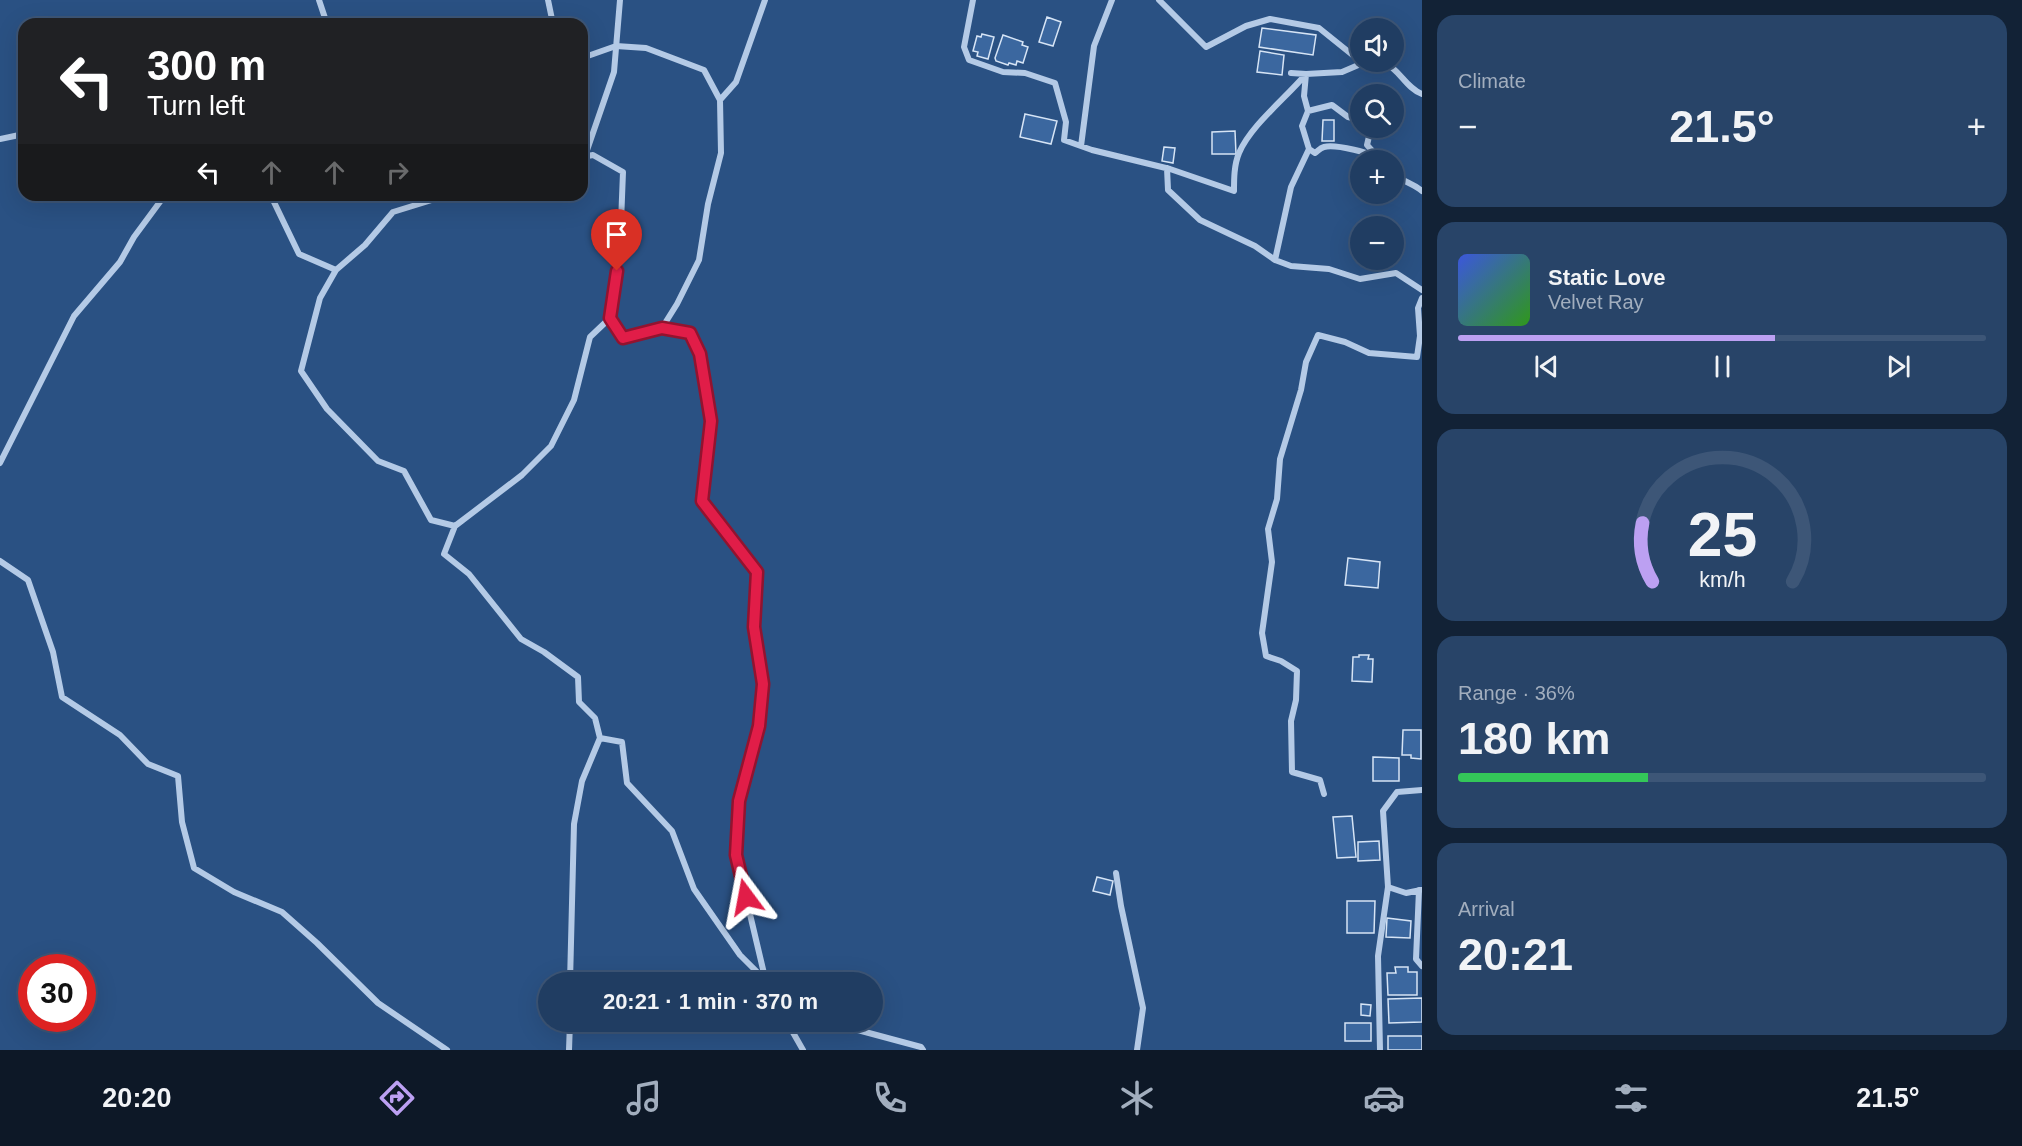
<!DOCTYPE html>
<html lang="en">
<head>
<meta charset="utf-8">
<style>
	:root { --surface:#203d62; --page:#284468; --text:#f1f3f6; --muted:#a2aebe; --line:#3d5677; --accent:#bca0f2 }
	body { margin:0; font-family:Helvetica,sans-serif; background:var(--page); color:var(--text); height:100vh; display:flex; flex-direction:column; font-size:22px; white-space:nowrap }
	* { box-sizing:border-box; margin:0 }
	p { font-size:20px; color:var(--muted) }
	.icon { flex:none; width:33px; height:33px; fill:none; stroke:currentColor; stroke-width:2; stroke-linecap:round; stroke-linejoin:round }
	.map { position:relative; flex:1; overflow:hidden }
	.details { display:flex; flex-direction:column; gap:15px; padding:15px; background:#122236; width:600px }
	.details>* { flex:none }
	.hud { position:absolute; left:18px; top:18px; width:570px; height:183px; border-radius:18px; box-shadow:0 6px 24px #0002,0 0 0 2px var(--line); background:#202124; color:#fff; overflow:hidden }
	.fabs { position:absolute; left:1350px; top:18px; display:grid; gap:12px }
	.fabs a { display:grid; place-items:center; width:54px; height:54px; border-radius:50%; background:var(--surface); box-shadow:0 6px 24px #0002,0 0 0 2px var(--line); font-size:30px }
	.speed { position:absolute; left:18px; top:954px; display:flex; gap:12px; font-size:30px; font-weight:700; text-align:center }
	.speed>* { display:grid; place-content:center; width:78px; height:78px; border-radius:50%; background:var(--surface); box-shadow:0 6px 24px #0002,0 0 0 2px var(--line); line-height:1 }
	.speed .limit { border:9px solid #d22; background:#fff; color:#111 }
	.pin { position:absolute; display:grid; place-items:center; width:51px; height:51px; color:#fff; margin:-62px -26px; border-radius:50% 50% 50% 0; rotate:-45deg; box-shadow:0 0 6px #0007 }
	.pin .icon { rotate:45deg }
	.me { position:absolute; width:66px; margin:-33px; rotate:347deg; stroke-linejoin:round; filter:drop-shadow(0 0 4px #0008) }
	.turn { display:flex; align-items:center; gap:21px; height:126px; padding:0 30px; font-size:27px }
	.turn .icon { width:78px; height:78px; stroke-width:2.5 }
	.turn b { display:block; font-size:42px; line-height:51px }
	.lanes { display:flex; align-items:center; height:57px; padding:0 30px; background:#0003; justify-content:center; gap:30px; direction:ltr }
	.lanes .off { opacity:.35 }
	.big { font-size:45px; font-weight:800; line-height:1.1 }
	.details .widget { flex:1; display:flex; flex-direction:column; justify-content:center; gap:9px; min-width:0; padding:0 21px; border-radius:18px; background:var(--page) }
	.details .dial { align-items:center; gap:0 }
	.dial svg { height:156px; overflow:visible; fill:none; stroke:var(--line); stroke-width:7; stroke-linecap:round; text-anchor:middle }
	.dial text { fill:var(--text); stroke:none }
	.song { display:flex; align-items:center; gap:18px }
	.cover { width:72px; height:72px; border-radius:9px; background:linear-gradient(135deg,hsl(230 70% 55%),hsl(110 70% 35%)) }
	.played { height:6px; border-radius:3px; background:linear-gradient(90deg,var(--accent) 60%,var(--line) 60%) }
	.keys { display:flex; justify-content:space-around; direction:ltr }
	.heat { display:flex; justify-content:space-between; align-items:center; font-size:33px; direction:ltr }
	.charge { height:9px; border-radius:4px; background:linear-gradient(90deg,#34c759 36%,var(--line) 0) }
	.trip { position:absolute; left:538px; top:972px; width:345px; height:60px; border-radius:30px; background:var(--surface); box-shadow:0 6px 24px #0002,0 0 0 2px var(--line); font-weight:800; line-height:60px; text-align:center }
	.tab-bar { display:flex; height:96px; justify-content:space-around; align-items:center; background:#0d1827; color:var(--muted) }
	.tab-bar .icon { width:42px; height:42px }
	.tab-bar .selected { color:var(--accent) }
	.tab-bar b { font-size:27px; color:var(--text) }
	main { display:flex; flex:1; min-height:0 }
	.map>svg:first-child { display:block }
	.building { fill:#3b679f; stroke:#d6e4f5; stroke-width:1.5 }
	.lines { fill:none; stroke-linecap:round; stroke-linejoin:round }
	.minor { stroke:#b4cae6; stroke-width:6 }
	.route-casing { stroke:#92132f; stroke-width:15 }
	.route { stroke:#e11d48; stroke-width:10 }
</style>
</head>
<body>
<main>
<div class="map">
<svg width="1422" height="1050" viewBox="0 0 1422 1050">
	<rect width="100%" height="100%" fill="#2a5183"/>
	<path class="building" d="M1047,17L1061,22L1053,46L1039,42Z
		M1262,28L1316,35L1313,55L1259,47Z
		M982,34L994,37L988,59L977,56L978,52L973,51L977,36L981,37Z
		M1003,35L1023,42L1022,45L1028,47L1023,63L1017,61L1016,65L1009,63L1008,65L996,61L995,58Z
		M1260,51L1284,55L1282,75L1257,72Z
		M1025,114L1057,121L1051,144L1020,137Z
		M1323,120H1334V141H1322Z
		M1235,131L1236,154H1212V132Z
		M1164,147L1175,148L1173,163L1162,161Z
		M1348,558L1380,562L1378,588L1345,585Z
		M1359,655H1369L1368,659H1373L1372,682L1352,681L1353,657H1359Z
		M1403,730H1421V759L1411,758V755H1402Z
		M1373,757L1399,758V781H1373Z
		M1352,816L1356,857L1337,858L1333,817Z
		M1379,841L1380,860L1358,861V842Z
		M1097,877L1113,881L1110,895L1093,891Z
		M1347,901H1375L1374,933H1347Z
		M1387,918L1411,921L1410,938L1386,937Z
		M1395,967H1408V972H1417V995H1388L1387,973H1396Z
		M1422,998V1022L1389,1023L1388,999Z
		M1361,1004L1371,1005L1370,1016L1361,1015Z
		M1345,1023H1371V1041H1345Z
		M1388,1036H1422V1050H1388Z"/>
	<g class="lines">
		<path class="minor" d="M319,0L327,24
			M548,0L553,24
			M973,0L964,47L969,60L1003,72L1025,73L1055,83L1066,122L1064,140L1092,150L1170,169L1234,191C1234,179 1234,165 1239,153C1251,125 1286,98 1306,74L1342,72L1363,63
			M1159,0L1206,47L1246,26L1270,19L1319,28L1360,61
			M582,58L616,46L646,48L704,70L720,100L721,153L708,204L699,260L677,304L662,328
			M1361,62C1368,64 1378,60 1385,63C1400,70 1406,88 1422,94
			M1291,73L1306,74L1304,96L1308,111L1302,126L1309,149L1291,187L1275,260L1291,266L1329,269L1360,279L1396,273L1422,290
			M720,100L736,82L765,0
			M1308,111L1332,105L1348,117L1360,120
			M1371,128L1367,145L1377,156
			M0,139L24,134
			M1081,146L1094,46L1112,0
			M1309,149L1315,153C1318,151 1320,148 1324,147C1335,144 1374,153 1381,160
			M585,156L614,72L620,0
			M582,157L593,155L623,172L620,248L610,318L623,337L662,328L690,333L700,354L712,421L702,501L757,572L754,627L763,684L759,726L739,801L736,855L766,982
			M1167,168L1168,190L1200,220L1255,246L1275,260
			M1394,173C1402,182 1413,183 1422,191
			M267,195L273,200L299,254L336,270L365,245L393,212L448,195
			M336,270L320,298L301,371L327,409L378,461L404,471L431,520L455,526
			M610,318L590,337L574,400L551,446L522,475L455,526L444,554L469,574L521,639L544,652L578,677L579,702L595,718L600,738L622,742L627,783L672,831L694,889L740,955L764,979L778,982
			M0,463L74,316L120,262L134,237L165,195
			M0,561L28,580L53,652L62,697L120,735L148,764L178,776L182,822L194,868L234,892L282,912L317,943L378,1003L447,1050
			M1324,794L1320,780L1292,772L1291,721L1296,700L1297,671L1281,661L1266,656L1262,633L1272,562L1268,529L1277,499L1280,459L1301,390L1306,362L1318,335L1345,342L1369,353L1417,357L1420,336L1418,308L1422,298
			M1116,873L1121,906L1143,1008L1137,1050
			M1388,887L1406,893L1421,890
			M1419,890L1416,959L1422,966
			M570,982L574,824L582,781L600,738
			M787,1022L803,1050
			M848,1022L854,1029L921,1047L923,1050
			M569,1050L570,1022
			M1380,1050L1378,956L1388,887L1383,811L1397,792L1422,790"/>
	</g>
	<g class="lines">
		<g class="route-casing">
			<path id="route" d="M617,271L610,318L623,338L662,328L690,333L700,354L711,421L702,501L757,572L754,627L763,684L759,726L739,801L736,855L746,897"/>
		</g>
		<use href="#route" class="route"/>
	</g>
</svg>
<div class="fabs">
<a><svg class="icon" aria-label="sound" viewBox="0 0 24 24"><path d="M4 9h4l5-4v14l-5-4H4zM17 9q2 3 0 6"/></svg></a>
<a><svg class="icon" aria-label="search" viewBox="0 0 24 24"><circle cx="10" cy="10" r="6"/><path d="M15 15l6 6"/></svg></a>
<a>+</a>
<a>−</a>
</div>
<div class="speed"><div class="limit">30</div></div>
<div class="pin" style="left:617px;top:271px;background:#d93025"><svg class="icon" aria-label="arrive" viewBox="0 0 24 24"><path d="M6 21V4h12l-3 4 3 4H6"/></svg></div>
<svg class="me" style="left:746px;top:897px" viewBox="-20 -20 40 40"><path d="M0-17L14 15 0 8-14 15z" fill="#e11d48" stroke="#fff" stroke-width="4"/></svg>
<div class="trip">20:21 · 1 min · 370 m</div>
<div class="hud">
<div class="turn"><svg class="icon" aria-label="left" viewBox="0 0 24 24"><path d="M17 20v-9H6M10 6l-5 5 5 5"/></svg><div><b>300 m</b>Turn left</div></div>
<div class="lanes"><svg class="icon" aria-label="left" viewBox="0 0 24 24"><path d="M17 20v-9H6M10 6l-5 5 5 5"/></svg><svg class="icon off" aria-label="ahead" viewBox="0 0 24 24"><path d="M12 20V5M6 11l6-6 6 6"/></svg><svg class="icon off" aria-label="ahead" viewBox="0 0 24 24"><path d="M12 20V5M6 11l6-6 6 6"/></svg><svg class="icon off" aria-label="right" viewBox="0 0 24 24"><path d="M7 20v-9h11M14 6l5 5-5 5"/></svg></div>
</div>
</div>
<section class="details">
<div class="widget"><p>Climate</p>
<div class="heat"><a>−</a><b class="big">21.5°</b><a>+</a></div>
</div>
<div class="widget">
<div class="song"><i class="cover"></i><div><b>Static Love</b><p>Velvet Ray</p></div></div>
<div class="played"></div>
<div class="keys"><svg class="icon" aria-label="previous" viewBox="0 0 24 24"><path d="M18 5L8 12l10 7zM5 5v14"/></svg><svg class="icon" aria-label="pause" viewBox="0 0 24 24"><path d="M8 5v14M16 5v14"/></svg><svg class="icon" aria-label="next" viewBox="0 0 24 24"><path d="M6 5l10 7-10 7zM19 5v14"/></svg></div>
</div>
<div class="widget dial"><svg viewBox="0 0 100 80">
<path d="M14 69A42 42 0 1 1 86 69"/>
<path d="M14 69A42 42 0 0 1 9 39" stroke="#bca0f2"/>
<text x="50" y="56" font-size="32" font-weight="700">25</text>
<text x="50" y="72" font-size="11">km/h</text>
</svg></div>
<div class="widget"><p>Range · 36%</p><b class="big">180 km</b><div class="charge"></div></div>
<div class="widget"><p>Arrival</p><b class="big">20:21</b></div>
</section>
</main>
<nav class="tab-bar">
<b>20:20</b>
<svg class="icon selected" aria-label="directions" viewBox="0 0 24 24"><path d="M12 3l9 9-9 9-9-9zM9 14v-3h6M13 9l2 2-2 2"/></svg>
<svg class="icon" aria-label="music" viewBox="0 0 24 24"><path d="M9 18V5l10-2v13"/><circle cx="6" cy="18" r="3"/><circle cx="16" cy="16" r="3"/></svg>
<svg class="icon" aria-label="phone" viewBox="0 0 24 24"><path d="M5 4h4l2 5-3 2q2 4 5 5l2-3 5 2v4C11 20 4 13 5 4z"/></svg>
<svg class="icon" aria-label="climate" viewBox="0 0 24 24"><path d="M12 3v18M4 7l16 10M4 17L20 7"/></svg>
<svg class="icon" aria-label="car" viewBox="0 0 24 24"><path d="M5 17H2v-5l4-1 3-4h7l3 4 3 1v5h-3M9 17h6M6 11h13"/><circle cx="7" cy="17" r="2"/><circle cx="17" cy="17" r="2"/></svg>
<svg class="icon" aria-label="filters" viewBox="0 0 24 24"><path d="M4 7h16M4 17h16"/><circle cx="9" cy="7" r="2"/><circle cx="15" cy="17" r="2"/></svg>
<b>21.5°</b>
</nav>
</body>
</html>
